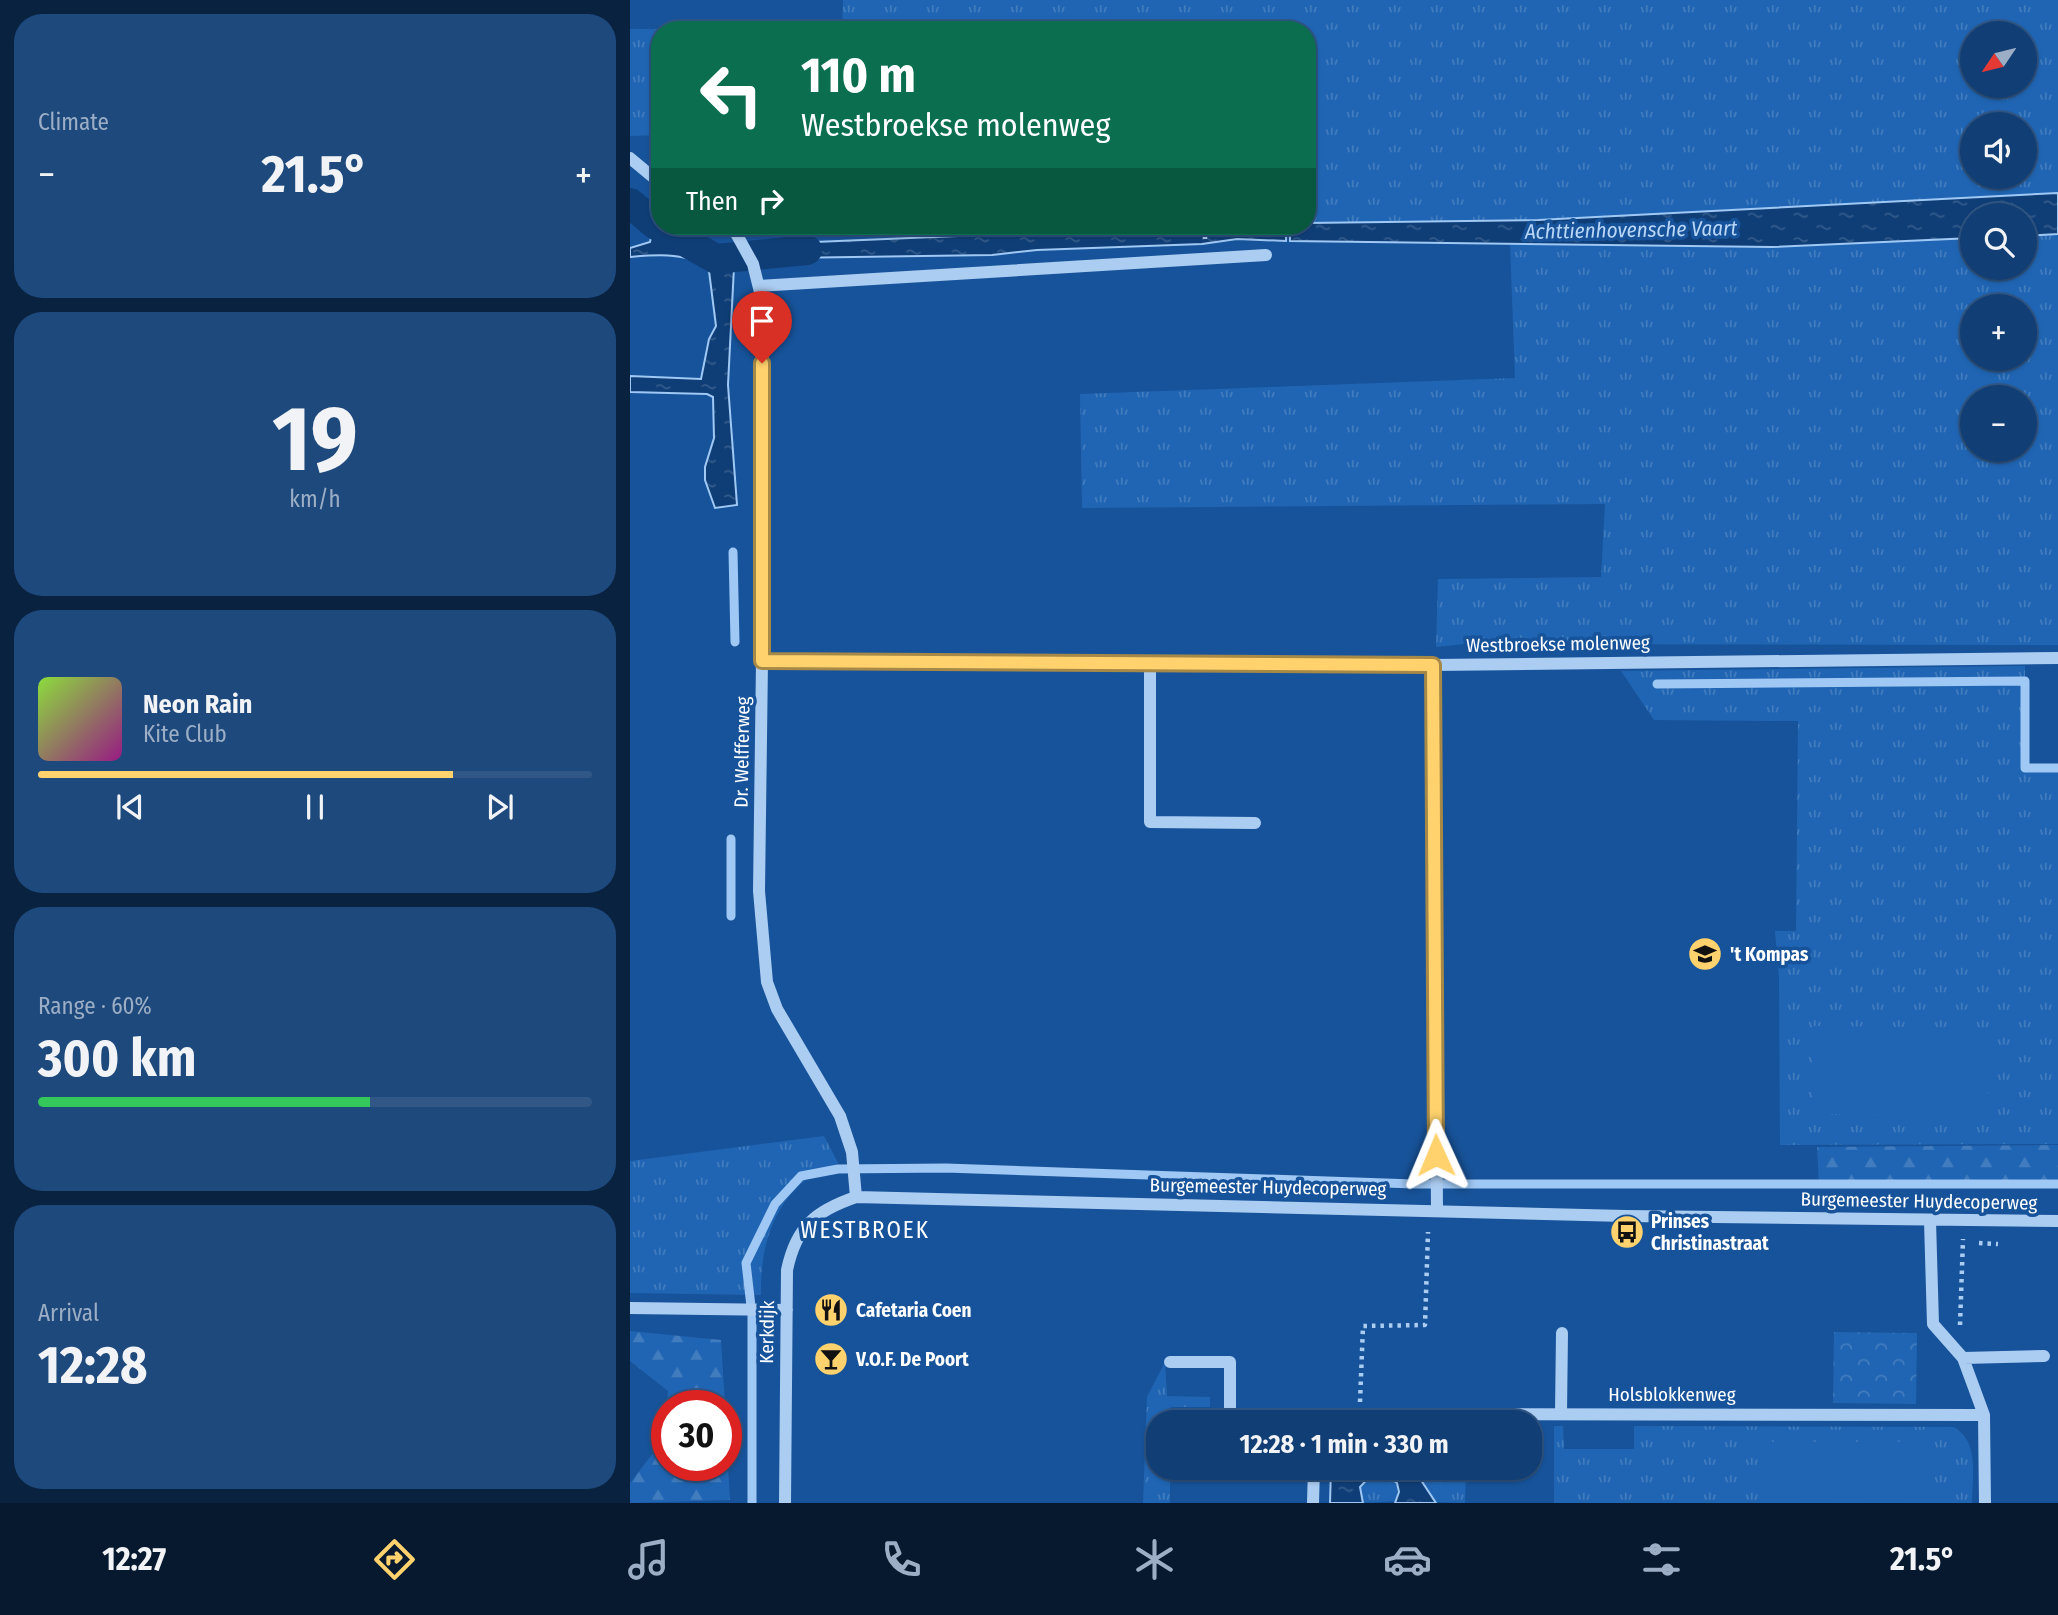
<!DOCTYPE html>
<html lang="en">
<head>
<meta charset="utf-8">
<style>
	:root { --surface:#113e74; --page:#1e497c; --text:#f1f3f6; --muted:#9caec5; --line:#305786; --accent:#ffd26d }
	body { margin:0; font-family:"Fira Sans Condensed",sans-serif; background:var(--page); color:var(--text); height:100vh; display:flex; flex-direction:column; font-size:26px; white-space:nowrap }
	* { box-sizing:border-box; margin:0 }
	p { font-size:23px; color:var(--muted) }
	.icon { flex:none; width:38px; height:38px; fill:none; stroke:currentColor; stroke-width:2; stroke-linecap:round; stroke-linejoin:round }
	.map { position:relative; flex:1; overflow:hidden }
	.sheet { display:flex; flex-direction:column; gap:14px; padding:14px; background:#092240; width:630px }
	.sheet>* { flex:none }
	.banner { position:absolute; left:21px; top:21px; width:665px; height:214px; border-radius:28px; box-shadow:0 2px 5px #0004,0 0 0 2px var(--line); background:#0b6e4f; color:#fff; overflow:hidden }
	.needle { width:46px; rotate:235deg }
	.fabs { position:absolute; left:1330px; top:21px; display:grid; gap:14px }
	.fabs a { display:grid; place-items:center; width:77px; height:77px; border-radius:50%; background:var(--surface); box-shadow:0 2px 5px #0004,0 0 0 2px var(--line); font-size:35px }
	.speed { position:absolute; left:21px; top:1390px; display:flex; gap:14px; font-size:35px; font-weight:700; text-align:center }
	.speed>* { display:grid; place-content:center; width:91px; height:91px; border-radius:50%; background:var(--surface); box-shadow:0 2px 5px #0004,0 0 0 2px var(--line); line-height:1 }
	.speed .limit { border:10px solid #d22; background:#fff; color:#111 }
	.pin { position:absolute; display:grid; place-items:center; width:60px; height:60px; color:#fff; margin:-72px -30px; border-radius:50% 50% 50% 0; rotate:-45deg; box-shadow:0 0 7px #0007 }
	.pin .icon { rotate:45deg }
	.me { position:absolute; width:77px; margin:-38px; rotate:359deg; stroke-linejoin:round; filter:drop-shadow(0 0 5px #0008) }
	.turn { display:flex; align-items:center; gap:24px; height:147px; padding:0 35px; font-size:32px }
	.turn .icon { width:91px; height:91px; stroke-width:2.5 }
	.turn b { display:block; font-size:49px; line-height:60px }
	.then { display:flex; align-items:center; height:66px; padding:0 35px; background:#0003; gap:14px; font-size:26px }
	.big { font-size:52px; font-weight:700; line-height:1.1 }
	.sheet .tile { flex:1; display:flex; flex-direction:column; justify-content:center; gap:10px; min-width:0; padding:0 24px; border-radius:28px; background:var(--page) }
	.sheet .dial { align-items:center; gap:0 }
	.dial b { font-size:91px; line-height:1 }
	.song { display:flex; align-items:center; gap:21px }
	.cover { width:84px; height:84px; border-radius:10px; background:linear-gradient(135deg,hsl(90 70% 55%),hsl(310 70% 35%)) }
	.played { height:7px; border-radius:4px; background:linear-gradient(90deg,var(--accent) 75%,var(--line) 75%) }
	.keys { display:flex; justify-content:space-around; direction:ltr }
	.heat { display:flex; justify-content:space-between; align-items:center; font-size:38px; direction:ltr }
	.charge { height:10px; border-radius:5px; background:linear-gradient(90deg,#34c759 60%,var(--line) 0) }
	.trip { position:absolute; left:516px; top:1410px; width:396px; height:70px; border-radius:28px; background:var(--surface); box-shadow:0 2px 5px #0004,0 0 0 2px var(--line); font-weight:700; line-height:70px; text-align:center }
	.menu { display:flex; height:112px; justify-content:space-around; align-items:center; background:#07192e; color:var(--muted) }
	.menu .icon { width:49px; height:49px }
	.menu .current { color:var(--accent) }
	.menu b { font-size:32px; color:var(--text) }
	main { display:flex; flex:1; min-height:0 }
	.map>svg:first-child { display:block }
	.grass { fill:url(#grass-tufts); fill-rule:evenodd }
	.forest { fill:url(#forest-firs) }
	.park { fill:url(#park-crowns) }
	.garden { fill:#2065b3 }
	.water { fill:url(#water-ripples); stroke:#9fc8f4; stroke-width:2 }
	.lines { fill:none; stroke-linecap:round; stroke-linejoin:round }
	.stream { stroke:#9fc8f4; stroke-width:9 }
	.canal { stroke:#0f3e77; stroke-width:30 }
	.path { stroke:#accdf2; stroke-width:4.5; stroke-dasharray:3.5 5; stroke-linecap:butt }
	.minor { stroke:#accdf2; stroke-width:12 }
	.route-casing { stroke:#a68847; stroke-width:18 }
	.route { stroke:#ffd26d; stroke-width:12 }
	.labels { text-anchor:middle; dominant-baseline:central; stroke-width:7; stroke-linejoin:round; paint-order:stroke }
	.street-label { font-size:19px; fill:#fff; stroke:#17539a }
	.poi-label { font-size:19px; font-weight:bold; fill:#fff; stroke:#17539a; text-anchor:start }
	.water-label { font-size:21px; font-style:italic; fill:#b9d7f8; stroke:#17539a }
	.quarter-label { font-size:23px; letter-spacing:2px; fill:#fff; stroke:#17539a }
</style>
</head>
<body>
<main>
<section class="sheet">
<div class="tile"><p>Climate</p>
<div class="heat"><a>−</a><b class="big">21.5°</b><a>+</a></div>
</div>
<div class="tile dial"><b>19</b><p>km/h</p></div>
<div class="tile">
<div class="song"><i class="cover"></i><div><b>Neon Rain</b><p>Kite Club</p></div></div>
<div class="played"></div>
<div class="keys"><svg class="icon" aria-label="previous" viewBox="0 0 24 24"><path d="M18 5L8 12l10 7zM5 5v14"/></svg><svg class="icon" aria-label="pause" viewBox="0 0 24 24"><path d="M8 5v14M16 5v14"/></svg><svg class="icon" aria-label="next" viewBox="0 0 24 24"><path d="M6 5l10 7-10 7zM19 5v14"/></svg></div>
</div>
<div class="tile"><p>Range · 60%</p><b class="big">300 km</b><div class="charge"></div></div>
<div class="tile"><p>Arrival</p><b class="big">12:28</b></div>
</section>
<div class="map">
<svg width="1428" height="1503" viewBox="0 0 1428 1503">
	<defs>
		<pattern id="grass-tufts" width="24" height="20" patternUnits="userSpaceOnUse" patternTransform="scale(1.75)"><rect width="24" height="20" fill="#2065b3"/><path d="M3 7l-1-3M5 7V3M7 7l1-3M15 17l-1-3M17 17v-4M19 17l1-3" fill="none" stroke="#417cbe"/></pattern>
		<pattern id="forest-firs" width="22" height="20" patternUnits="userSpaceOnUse" patternTransform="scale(1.75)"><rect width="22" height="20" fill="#2065b3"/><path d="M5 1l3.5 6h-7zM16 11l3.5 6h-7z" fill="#417cbe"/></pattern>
		<pattern id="park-crowns" width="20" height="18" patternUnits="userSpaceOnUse" patternTransform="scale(1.75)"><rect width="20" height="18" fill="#2065b3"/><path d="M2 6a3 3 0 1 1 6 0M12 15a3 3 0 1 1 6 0" fill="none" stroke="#417cbe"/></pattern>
		<pattern id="water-ripples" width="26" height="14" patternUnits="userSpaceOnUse" patternTransform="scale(1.75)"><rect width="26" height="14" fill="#0f3e77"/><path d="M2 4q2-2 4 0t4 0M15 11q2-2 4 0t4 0" fill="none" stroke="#335b8b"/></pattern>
	</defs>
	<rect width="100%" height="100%" fill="#17539a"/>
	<path class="grass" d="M213,0H1428V193L908,220L677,223V30H30V135L0,136V29L212,30ZM1342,33H1395V86H1342ZM1342,124H1395V177H1342Z
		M1428,234V645L834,644L806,647L808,579L971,577L975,504L452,508L450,394L885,378L880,243L1142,247L1342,238V268H1395V236ZM1342,306H1395V359H1342ZM1342,397H1395V450H1342Z
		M1395,666V767L1428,768V1144L1150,1145L1149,977L1145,931H1166L1168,721L1024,720L991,671Z
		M194,1136L208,1163C196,1170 179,1175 170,1185C139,1213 130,1256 131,1295L0,1293V1161Z
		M535,1362L537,1396L580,1397V1407H541V1423H528V1468H540V1503H513L517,1397Z
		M924,1426H933L934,1449H1004V1426L1324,1427C1350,1443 1342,1476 1342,1503H924Z
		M783,1468H836L835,1503L804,1502Z
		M752,1472L767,1483V1501L733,1503L730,1487L742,1473Z"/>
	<path class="forest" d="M1428,1145V1188L1189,1186L1187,1147Z
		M0,1331L91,1340L95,1405H37L38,1391L0,1361Z
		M37,1406V1465H96V1434L100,1500L0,1503V1483L34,1439Z"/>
	<path class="park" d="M1204,1332L1287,1333L1286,1404L1203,1403Z"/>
	<path class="garden" d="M1182,1026L1359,1028L1358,1116L1182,1114Z
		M1135,1442H1305V1500L1135,1501Z"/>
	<path class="water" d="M0,192L30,215V226H46L97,249L104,267L98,385L107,505L85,508L75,480V467L84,438L83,397L77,394L0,392V376L71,379L79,339L86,326L79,271C62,251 24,255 0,257V248L20,242L22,233L0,211Z
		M1428,193V234L1395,236V215H1342V238L1142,247L660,241V231L675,230L677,223L908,220Z
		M572,226L606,230L656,226V241L607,239L572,244L407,250L362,255L154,258L138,262L137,244Z
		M701,1468H783L806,1503H765L769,1492L767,1483L752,1472L742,1474L730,1487L733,1503H700Z"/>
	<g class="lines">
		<path class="stream" d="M103,552L105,642
			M1027,684L1395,681V768H1428
			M101,916V839
			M122,1503V1315L116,1263L145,1204L171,1176L208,1169L316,1168L784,1184H1428"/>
		<path class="canal" d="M0,203L26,225L86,259L177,250"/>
		<path class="path" d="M575,239V226
			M1349,1243L1368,1244
			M1330,1325L1333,1239
			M730,1402L733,1326L795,1325L798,1232"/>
		<path class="minor" d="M0,158L30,183
			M102,226L123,264L132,300V661L129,891L137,982L147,1009L210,1116L222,1152L226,1197
			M106,231L243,226
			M129,286L636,255
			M132,661L803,665L1428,658
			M520,662V822L625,823
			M803,665L807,1210
			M1300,1221L1303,1324L1333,1358L1354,1415L1355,1503
			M0,1308L157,1310
			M1333,1358L1414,1356
			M540,1362H600V1418H670L684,1422
			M931,1413L932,1333
			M684,1423H723
			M730,1423L780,1414L1354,1415
			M155,1503L157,1270C166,1227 185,1211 226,1197L995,1216L1428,1221
			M683,1503L684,1468"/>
	</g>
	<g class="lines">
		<g class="route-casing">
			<path id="route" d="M132,363V661L803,665L806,1155"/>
		</g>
		<use href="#route" class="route"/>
	</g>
	<defs>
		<g id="school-disc" transform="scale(1.75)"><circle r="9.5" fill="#ffd26d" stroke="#17539a"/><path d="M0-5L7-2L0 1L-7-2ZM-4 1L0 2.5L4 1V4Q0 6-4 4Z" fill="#111"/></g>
		<g id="bus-disc" transform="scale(1.75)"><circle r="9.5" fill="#ffd26d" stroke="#17539a"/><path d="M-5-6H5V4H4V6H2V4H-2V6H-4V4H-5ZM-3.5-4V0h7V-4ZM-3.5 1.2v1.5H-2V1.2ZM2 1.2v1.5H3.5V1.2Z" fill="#111"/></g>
		<g id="restaurant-disc" transform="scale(1.75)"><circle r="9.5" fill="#ffd26d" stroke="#17539a"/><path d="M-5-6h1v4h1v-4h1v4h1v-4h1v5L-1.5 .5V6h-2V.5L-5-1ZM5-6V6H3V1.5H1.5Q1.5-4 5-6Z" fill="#111"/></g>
		<g id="bar-disc" transform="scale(1.75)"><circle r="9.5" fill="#ffd26d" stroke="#17539a"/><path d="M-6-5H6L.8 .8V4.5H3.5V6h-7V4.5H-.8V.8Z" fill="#111"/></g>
	</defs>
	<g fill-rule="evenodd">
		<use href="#school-disc" x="1075" y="954"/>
		<use href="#bus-disc" x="997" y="1232"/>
		<use href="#restaurant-disc" x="201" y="1310"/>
		<use href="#bar-disc" x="201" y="1359"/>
	</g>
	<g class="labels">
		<g class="street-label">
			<text transform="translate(928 644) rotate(-1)">Westbroekse molenweg</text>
			<text transform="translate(112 752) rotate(-89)">Dr. Welfferweg</text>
			<text transform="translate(638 1187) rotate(1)">Burgemeester Huydecoperweg</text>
			<text transform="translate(1289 1201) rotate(1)">Burgemeester Huydecoperweg</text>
			<text transform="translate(137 1332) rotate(-89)">Kerkdijk</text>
			<text x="1042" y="1394">Holsblokkenweg</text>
		</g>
		<g class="poi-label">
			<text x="1100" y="954">'t Kompas</text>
			<text x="1021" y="1221">Prinses<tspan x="1021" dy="22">Christinastraat</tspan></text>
			<text x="226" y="1310">Cafetaria Coen</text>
			<text x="226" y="1359">V.O.F. De Poort</text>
		</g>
		<g class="water-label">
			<text transform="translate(1001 230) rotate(-1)">Achttienhovensche Vaart</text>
		</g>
		<g class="quarter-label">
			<text x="235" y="1230">WESTBROEK</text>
		</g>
	</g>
</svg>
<div class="fabs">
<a><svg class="needle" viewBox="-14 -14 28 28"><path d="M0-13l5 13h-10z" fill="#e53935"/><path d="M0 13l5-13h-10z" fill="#9caec5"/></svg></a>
<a><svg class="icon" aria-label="sound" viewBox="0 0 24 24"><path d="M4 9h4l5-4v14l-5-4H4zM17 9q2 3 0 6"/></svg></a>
<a><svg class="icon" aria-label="search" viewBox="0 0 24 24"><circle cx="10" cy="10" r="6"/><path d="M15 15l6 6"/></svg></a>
<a>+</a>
<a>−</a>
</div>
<div class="speed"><div class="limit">30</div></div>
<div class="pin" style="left:132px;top:363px;background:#d93025"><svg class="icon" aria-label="arrive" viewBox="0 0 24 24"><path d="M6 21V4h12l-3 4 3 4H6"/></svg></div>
<svg class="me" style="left:806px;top:1155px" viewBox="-20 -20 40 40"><path d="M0-17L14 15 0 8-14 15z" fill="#ffd26d" stroke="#fff" stroke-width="4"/></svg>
<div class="trip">12:28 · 1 min · 330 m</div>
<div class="banner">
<div class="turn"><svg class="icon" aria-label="left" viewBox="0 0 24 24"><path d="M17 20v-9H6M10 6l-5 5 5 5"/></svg><div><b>110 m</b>Westbroekse molenweg</div></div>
<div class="then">Then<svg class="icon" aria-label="right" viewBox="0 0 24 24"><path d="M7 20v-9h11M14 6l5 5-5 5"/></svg></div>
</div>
</div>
</main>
<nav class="menu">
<b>12:27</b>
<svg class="icon current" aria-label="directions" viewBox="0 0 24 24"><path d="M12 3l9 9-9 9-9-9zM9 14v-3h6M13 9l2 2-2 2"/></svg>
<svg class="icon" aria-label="music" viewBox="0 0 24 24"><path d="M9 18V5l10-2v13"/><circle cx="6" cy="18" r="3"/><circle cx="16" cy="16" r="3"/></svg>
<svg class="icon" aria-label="phone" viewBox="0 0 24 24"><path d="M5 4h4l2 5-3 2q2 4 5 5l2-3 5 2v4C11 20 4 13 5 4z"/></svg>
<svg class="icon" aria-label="climate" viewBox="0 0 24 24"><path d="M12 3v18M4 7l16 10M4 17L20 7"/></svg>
<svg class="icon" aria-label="car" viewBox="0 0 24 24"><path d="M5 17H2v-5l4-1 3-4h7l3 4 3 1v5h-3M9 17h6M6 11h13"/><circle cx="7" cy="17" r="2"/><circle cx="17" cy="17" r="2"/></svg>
<svg class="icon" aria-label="filters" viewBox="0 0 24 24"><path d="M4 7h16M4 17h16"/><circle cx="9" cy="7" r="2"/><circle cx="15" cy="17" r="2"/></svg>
<b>21.5°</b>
</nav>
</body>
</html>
